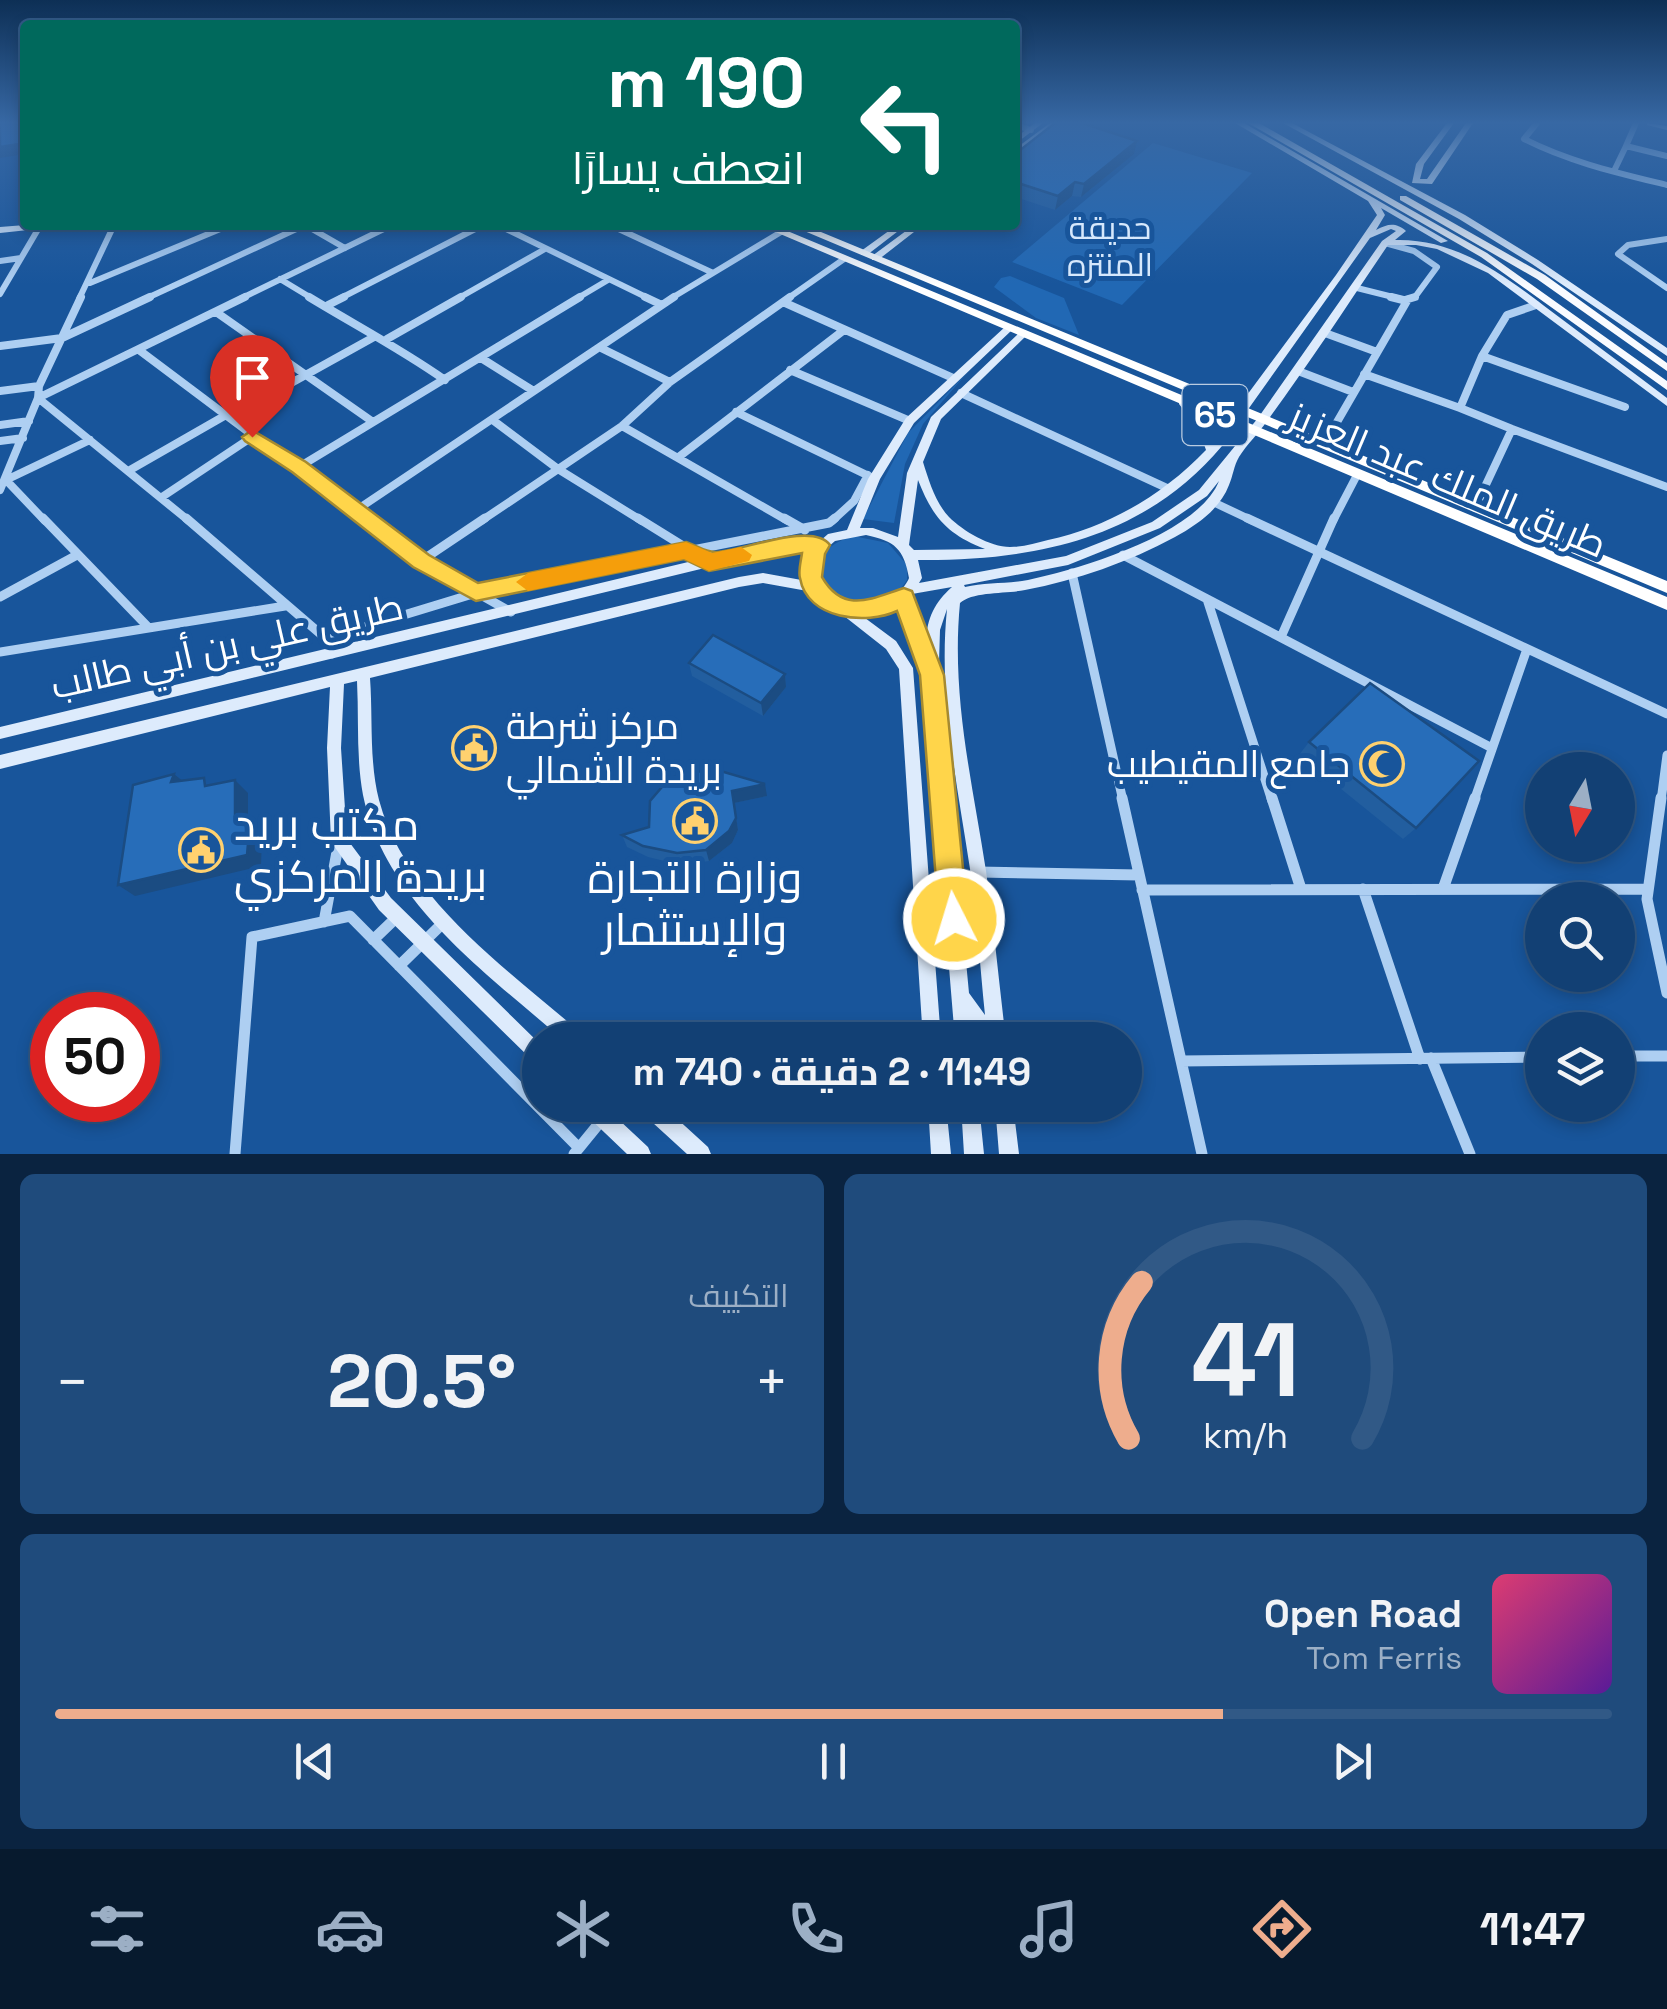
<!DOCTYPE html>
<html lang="ar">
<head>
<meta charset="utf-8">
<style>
	:root { --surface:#124074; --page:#1f4b7c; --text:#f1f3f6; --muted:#9cafc5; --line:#315986; --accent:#eead8d }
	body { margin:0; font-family:"Space Grotesk",Cairo,sans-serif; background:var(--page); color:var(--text); direction:rtl; height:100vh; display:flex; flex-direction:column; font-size:38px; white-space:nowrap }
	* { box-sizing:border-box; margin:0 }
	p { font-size:32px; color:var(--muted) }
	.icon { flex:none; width:55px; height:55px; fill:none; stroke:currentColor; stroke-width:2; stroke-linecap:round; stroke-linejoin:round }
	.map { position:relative; height:1154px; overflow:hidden; direction:ltr }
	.side { display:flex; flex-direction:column; gap:20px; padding:20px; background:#0a2340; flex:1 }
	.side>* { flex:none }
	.banner { position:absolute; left:20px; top:20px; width:1000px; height:210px; border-radius:10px; box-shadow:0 5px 15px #0003,0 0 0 2px var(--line); direction:rtl; background:#00695c; color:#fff; overflow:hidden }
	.needle { width:65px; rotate:190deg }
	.buttons { position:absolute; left:1525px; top:752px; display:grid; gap:20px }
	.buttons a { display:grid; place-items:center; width:110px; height:110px; border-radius:50%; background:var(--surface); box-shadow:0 5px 15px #0003,0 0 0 2px var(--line); font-size:50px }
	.speed { position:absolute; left:30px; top:992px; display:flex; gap:20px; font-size:50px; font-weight:700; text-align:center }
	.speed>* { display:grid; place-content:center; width:130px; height:130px; border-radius:50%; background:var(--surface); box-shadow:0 5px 15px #0003,0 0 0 2px var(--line); line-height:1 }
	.speed .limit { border:15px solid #d22; background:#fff; color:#111 }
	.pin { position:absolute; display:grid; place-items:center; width:85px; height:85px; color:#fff; margin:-102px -42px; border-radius:50% 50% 50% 0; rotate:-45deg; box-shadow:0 0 10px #0007 }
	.pin .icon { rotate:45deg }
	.me { position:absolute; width:110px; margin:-55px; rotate:355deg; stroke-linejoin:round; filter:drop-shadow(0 0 8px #0008) }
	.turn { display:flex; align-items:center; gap:35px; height:210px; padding:0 50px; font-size:45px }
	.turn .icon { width:130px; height:130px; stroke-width:2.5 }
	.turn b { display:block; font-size:70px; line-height:85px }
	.big { font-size:75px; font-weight:700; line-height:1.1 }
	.side .widget { flex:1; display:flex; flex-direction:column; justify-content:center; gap:15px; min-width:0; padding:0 35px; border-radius:15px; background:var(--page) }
	.side .dial { align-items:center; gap:0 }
	.dial svg { height:260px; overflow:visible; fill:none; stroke:var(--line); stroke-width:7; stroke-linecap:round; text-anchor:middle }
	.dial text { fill:var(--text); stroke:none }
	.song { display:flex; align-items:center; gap:30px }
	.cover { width:120px; height:120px; border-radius:15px; background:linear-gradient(135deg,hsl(340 70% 55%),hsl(270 70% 35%)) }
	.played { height:10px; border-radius:5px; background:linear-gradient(90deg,var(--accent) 75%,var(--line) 75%) }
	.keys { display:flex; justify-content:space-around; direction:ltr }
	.heat { display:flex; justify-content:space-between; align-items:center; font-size:55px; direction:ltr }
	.side .tiles { flex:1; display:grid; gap:20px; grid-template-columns:1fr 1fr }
	.widget:last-child { grid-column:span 2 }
	.trip { position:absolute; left:522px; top:1022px; width:620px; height:100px; border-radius:50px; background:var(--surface); box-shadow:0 5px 15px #0003,0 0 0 2px var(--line); font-weight:700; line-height:100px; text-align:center; direction:rtl }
	.dock { display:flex; height:160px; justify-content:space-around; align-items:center; background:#071a2e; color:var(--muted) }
	.dock .icon { width:70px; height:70px }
	.dock .on { color:var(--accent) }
	.dock b { font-size:45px; color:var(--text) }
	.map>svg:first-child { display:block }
	.green { fill:#2168b4 }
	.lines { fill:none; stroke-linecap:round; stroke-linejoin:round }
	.street-far3 { stroke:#aecff2; stroke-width:6 }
	.street-far2 { stroke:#aecff2; stroke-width:8 }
	.street-far1 { stroke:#aecff2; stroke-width:9 }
	.street { stroke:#aecff2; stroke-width:11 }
	.secondary { fill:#ddebfc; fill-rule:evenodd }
	.primary { fill:#f9fbff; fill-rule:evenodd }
	.highway { fill:#fff; fill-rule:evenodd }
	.wall { fill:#225e9f }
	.shaded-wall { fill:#1b4c82 }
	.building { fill:#276db9; stroke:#1b4c82; stroke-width:2.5 }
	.route { fill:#ffd54a; stroke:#a68a30; stroke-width:2.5 }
	.slow { fill:#f59e0b }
	.labels { text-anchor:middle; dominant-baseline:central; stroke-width:10; stroke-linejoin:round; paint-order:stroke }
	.far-park-label { font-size:32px; fill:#d6e8fc; stroke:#18559b }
	.shield { fill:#18559b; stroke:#bacce1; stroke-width:2.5 }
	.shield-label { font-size:35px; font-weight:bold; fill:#fff }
	.street-label { font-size:38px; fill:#fff; stroke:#18559b }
	.poi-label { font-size:38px; fill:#fff; stroke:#18559b; text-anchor:start }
	.near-poi-label { font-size:45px; fill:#fff; stroke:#18559b; text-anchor:start }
</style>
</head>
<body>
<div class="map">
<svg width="1667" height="1154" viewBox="0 0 1667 1154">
	<rect width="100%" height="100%" fill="#18559b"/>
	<path class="green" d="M1153,143L1252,173L1122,305L1012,262Z
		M1010,276L1064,298L1079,335L1036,318L994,287L1001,278Z
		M967,373L923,424L905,464L894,523L863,519L908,433Z
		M853,536L888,543L907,565V580C886,614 844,611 818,583C815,556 828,544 853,536Z"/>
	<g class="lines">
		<path class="street-far3" d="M1537,123L1524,139C1569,162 1618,173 1667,185
			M1015,125L1031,130
			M1626,146L1636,123
			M1614,171L1626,146L1667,156
			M305,225L345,248
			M498,225L650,299
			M610,225L711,272
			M1667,239L1628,245L1618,254L1667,288
			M1385,243L1414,251L1437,267L1415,297L1407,299
			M0,261L21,258
			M280,279L313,299
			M90,283L230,225
			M1357,288L1401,299
			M0,294L40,226
			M79,299L114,225
			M145,299L305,225
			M240,299L392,225
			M339,299L483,225
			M457,299L545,249
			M576,299L608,280
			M670,299L781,232
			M787,299L844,259"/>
		<path class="street-far2" d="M309,297C355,325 401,349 445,380
			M645,297L662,305
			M1405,300L1415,297
			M783,302L790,297
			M328,305L344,297
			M216,312L373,422
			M1325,333L1377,352
			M387,339L461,297
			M0,346L62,338L150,297
			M601,348L670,382
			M139,350L367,521
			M1482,356L1625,407
			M481,358L532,390
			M790,370L910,421
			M1298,371L1353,392
			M1364,374L1460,408
			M0,391L39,386
			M961,393L1169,489
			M736,412L873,478
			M230,417L374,337
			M494,421L558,469L642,521
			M0,425L29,421
			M622,426L788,521
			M1512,429L1667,487
			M0,441L23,438
			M1344,453L1332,440L1333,429L1407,301L1391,297
			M680,456L844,330
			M299,467L580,297
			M130,470L226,415
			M0,490L38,398L39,386L81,297
			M162,497L252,437
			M1213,502L1253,521
			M1475,508L1512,429L1460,408L1482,356L1507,315L1536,305
			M355,511L674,297
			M45,521L6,480L90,440
			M189,521L38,398L245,297
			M481,521L622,426L670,382L783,302L953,378
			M832,521L854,501L868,475
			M1333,521L1357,475"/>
		<path class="street-far1" d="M43,518L149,628
			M186,518L331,643L332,654
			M364,518L421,561L511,612
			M638,518L709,562
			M784,518L805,530
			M1247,518L1667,714
			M1123,555L1492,748
			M421,561L485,518
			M1072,573L1123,801
			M0,597L77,555
			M1207,599L1272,801
			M1281,637L1334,518
			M325,639L476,593L829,523L835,518
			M0,652L285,606
			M1474,801L1527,649
			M1661,801L1667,755"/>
		<path class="street" d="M1122,798L1202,1154
			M1272,798L1301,889
			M1661,798L1647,899L1667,993
			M978,872L1139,875
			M1363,889L1420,1059
			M1443,889L1475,798
			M1142,890L1648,889
			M324,922L339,841
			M373,940L398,916
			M399,966L444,922
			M1618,1056H1667
			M1431,1058L1470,1154
			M1181,1061L1542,1057
			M579,1148L614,1105
			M235,1154L252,937L350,916L579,1148L574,1154"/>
		<path class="secondary" d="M1035,123H1043L1015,144V138Z
			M1050,123H1058L1015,155V149Z
			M1235,123H1244L1448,241L1441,243L1381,208L1385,215L1376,230C1388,224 1395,222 1406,231L1395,240C1464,238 1515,285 1567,323C1600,348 1634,373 1667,398V406L1488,273L1437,249L1416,245H1388C1348,304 1309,364 1267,421C1259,433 1247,444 1239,457C1234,465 1233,476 1229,485C1220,509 1197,525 1175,537C1129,562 1077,580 1025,590C1006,594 973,591 960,603C951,696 972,780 986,871C994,927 999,984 1006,1040H983L971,1025L973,1040H955L925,675L899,605L888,610L861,615L896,641L913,668L941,1040H923L899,669L886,649L839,612L819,602L813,592L763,583L739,587L370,678C373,718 369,761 379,800C405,899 509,970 582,1034L585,1040H563C486,972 385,902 363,795C356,758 359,719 357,681L344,684L341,748L347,839L391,898L540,1044V1065L534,1062L379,910L334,846L331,841L327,748L330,687L0,769V755L739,577L763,573L807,581L809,550H789L709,567L0,739V727L709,557L789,540L820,541L828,534L847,530L868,479L906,418L1006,326H1012V330L914,423L880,479L860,528H873L898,537L907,473L931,417L1020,332L1023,331L1028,334L1026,336L941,419L923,462C929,481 935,502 949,517C963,531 990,547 1010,547C1023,547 1036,543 1048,540C1108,527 1163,495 1206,450L1199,430L1179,404V400H1187L1208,426L1213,441L1336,275L1377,215L1368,201ZM1391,229L1396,231L1382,241L1258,418L1199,490L1152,522L1066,556L919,583L922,578L918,560C1034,561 1144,539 1222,446L1370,238ZM918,480C933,518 947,534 985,549L914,550L909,545ZM1219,481C1198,534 1080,569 1028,580C1007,584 985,582 965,587L964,585L1068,565L1160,528L1207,496ZM866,535C895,541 904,549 909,578C908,581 902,590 900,591C880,611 825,612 819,578C818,571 820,561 820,554L835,541ZM952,587C935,602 927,618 926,641L910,598L912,594ZM947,609C938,697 957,782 970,869C977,917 980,966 985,1015L969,993L939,675L936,667L939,663L940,630Z
			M1283,123H1292L1465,215L1538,260L1667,348V356L1532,264L1459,219Z
			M1447,123H1454L1424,164L1420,179H1427L1466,123H1473L1432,184L1412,183L1416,164Z
			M1647,123L1667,126V130L1647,125Z
			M25,225H51L47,228L0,233V227Z
			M897,225H906L867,255H861V251Z
			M914,225H923L878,260H872V256Z
			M581,1105H603L648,1147L651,1154H627L583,1112Z
			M639,1105H662L708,1147L711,1154H687L641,1112Z
			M928,1105H946L951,1154H931Z
			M961,1105H979L984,1154H964Z
			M995,1105H1013L1019,1154H999Z"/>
		<path class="primary" d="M1248,123H1259L1487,253L1667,381V390L1481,257Z
			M1400,196H1406L1545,275L1667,363V371L1537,279L1400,200Z"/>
		<path class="highway" d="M759,225H773L1667,597V610Z
			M790,225H804L1667,581V593Z"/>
	</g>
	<path class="wall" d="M1015,154H1134L1081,197L1072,196L1055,210L1015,197Z
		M689,663L785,674L786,687L763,716L692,676Z
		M1309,742L1416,828L1403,839L1299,755Z
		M668,780L767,796L734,803L738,830L732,843L709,861L681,865L648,857L627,847L622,835L649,827Z"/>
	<path class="shaded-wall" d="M1137,141L1134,154L1081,197L1084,184Z
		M25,143V154L0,158V147Z
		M1075,182L1072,196L1055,210L1058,196Z
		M785,674L786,687L763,716L761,703Z
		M174,774L189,786L171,782Z
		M235,780L248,793V828L235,816Z
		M765,784L767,796L734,803L738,830L732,843L709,861L706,850L732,791Z
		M250,821L262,833L261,866L135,896L118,885Z"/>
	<path class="building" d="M0,123H25V143L0,147Z
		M1055,123H1082L1137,141L1084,184L1075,182L1058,196L1015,182V154Z
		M713,635L785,674L761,703L689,663Z
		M1370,683L1479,761L1416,828L1309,742Z
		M717,770L765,784L732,791L736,818L729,831L706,850L677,853L643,846L622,835L649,827L650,801L668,780L682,773Z
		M174,774L171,782L204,778L205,786L235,780V816L250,821L247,855L118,885L133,785Z"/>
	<linearGradient id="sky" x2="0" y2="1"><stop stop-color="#0d2f55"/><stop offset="0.43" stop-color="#3768a4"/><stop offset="1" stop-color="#3768a4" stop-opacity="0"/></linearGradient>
	<rect width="1667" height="285" fill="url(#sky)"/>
	<path class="route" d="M252,430L306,462L429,555L478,583L686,542C696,545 706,553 716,552C742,551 813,521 830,545L825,554L822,577C844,615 872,598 904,588L912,591L944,675L968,919L964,930L954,934L943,930L939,919L920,675L897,611C867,625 807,620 800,578C798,571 801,561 802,553L709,571L684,559L476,601L413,567L292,472L245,441L242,437Z"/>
	<path class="slow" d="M686,542L712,553L741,547L752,555L749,561L709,571L684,559L528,591L516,582L528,573Z"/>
	<defs>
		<g id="civic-ring" transform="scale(2.25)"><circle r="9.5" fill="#18559b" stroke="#ffd16f" stroke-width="1.5"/><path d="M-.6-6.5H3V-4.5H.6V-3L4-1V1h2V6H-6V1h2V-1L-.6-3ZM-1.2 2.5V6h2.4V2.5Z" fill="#ffd16f"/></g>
		<g id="mosque-ring" transform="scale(2.25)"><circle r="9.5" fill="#18559b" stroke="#ffd16f" stroke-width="1.5"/><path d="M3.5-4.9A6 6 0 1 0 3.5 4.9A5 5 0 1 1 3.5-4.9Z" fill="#ffd16f"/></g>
	</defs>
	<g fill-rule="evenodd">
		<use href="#civic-ring" x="474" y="748"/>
		<use href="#mosque-ring" x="1382" y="764"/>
		<use href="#civic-ring" x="695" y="821"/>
		<use href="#civic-ring" x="201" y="850"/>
	</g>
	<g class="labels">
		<g class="far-park-label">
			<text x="1110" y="228">حديقة<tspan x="1110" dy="37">المنتزه</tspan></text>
		</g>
		<rect class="shield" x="1182.5" y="385" width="65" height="60" rx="8"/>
		<g class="shield-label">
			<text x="1215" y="415">65</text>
		</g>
		<g class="street-label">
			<text transform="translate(1448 480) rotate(23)">طريق الملك عبد العزيز</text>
			<text transform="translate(227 646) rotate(-13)">طريق علي بن أبي طالب</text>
		</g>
		<g class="poi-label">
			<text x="506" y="726">مركز شرطة<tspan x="506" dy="44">بريدة الشمالي</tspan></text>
			<text x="1350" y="764" text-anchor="end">جامع المقيطيب</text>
		</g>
		<g class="near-poi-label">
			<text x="234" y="824">مكتب بريد<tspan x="234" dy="52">بريدة المركزي</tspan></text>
			<text x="695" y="877" text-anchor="middle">وزارة التجارة<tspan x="695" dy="52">والإستثمار</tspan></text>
		</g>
	</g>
</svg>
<div class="buttons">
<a><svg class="needle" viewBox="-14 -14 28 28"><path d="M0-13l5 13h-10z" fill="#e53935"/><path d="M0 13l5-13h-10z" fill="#9cafc5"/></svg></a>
<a><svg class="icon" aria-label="search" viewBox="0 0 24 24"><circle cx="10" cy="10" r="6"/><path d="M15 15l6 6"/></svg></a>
<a><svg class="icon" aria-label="layers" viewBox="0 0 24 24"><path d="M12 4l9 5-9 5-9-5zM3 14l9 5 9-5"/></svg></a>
</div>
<div class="speed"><div class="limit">50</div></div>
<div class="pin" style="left:252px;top:437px;background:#d93025"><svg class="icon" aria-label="arrive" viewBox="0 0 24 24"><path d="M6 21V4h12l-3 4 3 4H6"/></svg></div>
<svg class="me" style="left:954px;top:919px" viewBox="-20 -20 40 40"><circle r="17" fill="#ffd54a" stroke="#fff" stroke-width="3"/><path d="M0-11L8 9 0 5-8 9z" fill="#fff"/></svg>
<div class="trip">11:49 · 2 دقيقة · 740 m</div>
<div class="banner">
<div class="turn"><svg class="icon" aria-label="left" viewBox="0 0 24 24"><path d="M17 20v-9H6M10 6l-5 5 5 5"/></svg><div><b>190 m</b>انعطف يسارًا</div></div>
</div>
</div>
<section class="side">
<div class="tiles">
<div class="widget dial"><svg viewBox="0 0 100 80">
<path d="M14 69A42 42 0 1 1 86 69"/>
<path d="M14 69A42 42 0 0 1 18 21" stroke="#eead8d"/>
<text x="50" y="56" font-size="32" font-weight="700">41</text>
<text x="50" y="72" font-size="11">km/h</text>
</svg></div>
<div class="widget"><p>التكييف</p>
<div class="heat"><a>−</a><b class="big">20.5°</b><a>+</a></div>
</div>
<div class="widget">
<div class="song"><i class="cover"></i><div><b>Open Road</b><p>Tom Ferris</p></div></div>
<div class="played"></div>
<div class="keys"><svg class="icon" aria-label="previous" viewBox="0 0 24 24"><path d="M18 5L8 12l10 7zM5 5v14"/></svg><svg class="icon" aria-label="pause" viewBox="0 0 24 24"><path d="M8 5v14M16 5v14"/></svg><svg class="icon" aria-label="next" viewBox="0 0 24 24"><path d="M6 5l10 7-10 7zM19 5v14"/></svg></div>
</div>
</div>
</section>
<nav class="dock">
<b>11:47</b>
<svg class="icon on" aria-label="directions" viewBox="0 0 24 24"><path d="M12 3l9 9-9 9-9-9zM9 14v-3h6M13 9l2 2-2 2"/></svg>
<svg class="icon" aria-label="music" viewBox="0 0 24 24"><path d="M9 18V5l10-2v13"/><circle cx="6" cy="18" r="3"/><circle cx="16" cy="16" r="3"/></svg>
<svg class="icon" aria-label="phone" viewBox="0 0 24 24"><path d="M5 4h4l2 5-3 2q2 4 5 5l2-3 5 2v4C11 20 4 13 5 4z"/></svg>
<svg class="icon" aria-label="climate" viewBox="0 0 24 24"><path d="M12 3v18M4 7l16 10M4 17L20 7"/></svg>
<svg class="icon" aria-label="car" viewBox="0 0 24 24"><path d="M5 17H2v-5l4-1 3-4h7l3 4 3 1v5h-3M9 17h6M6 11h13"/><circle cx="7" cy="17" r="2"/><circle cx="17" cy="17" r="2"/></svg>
<svg class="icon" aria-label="filters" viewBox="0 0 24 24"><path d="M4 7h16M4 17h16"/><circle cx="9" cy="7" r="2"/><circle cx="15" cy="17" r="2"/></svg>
</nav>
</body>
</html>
